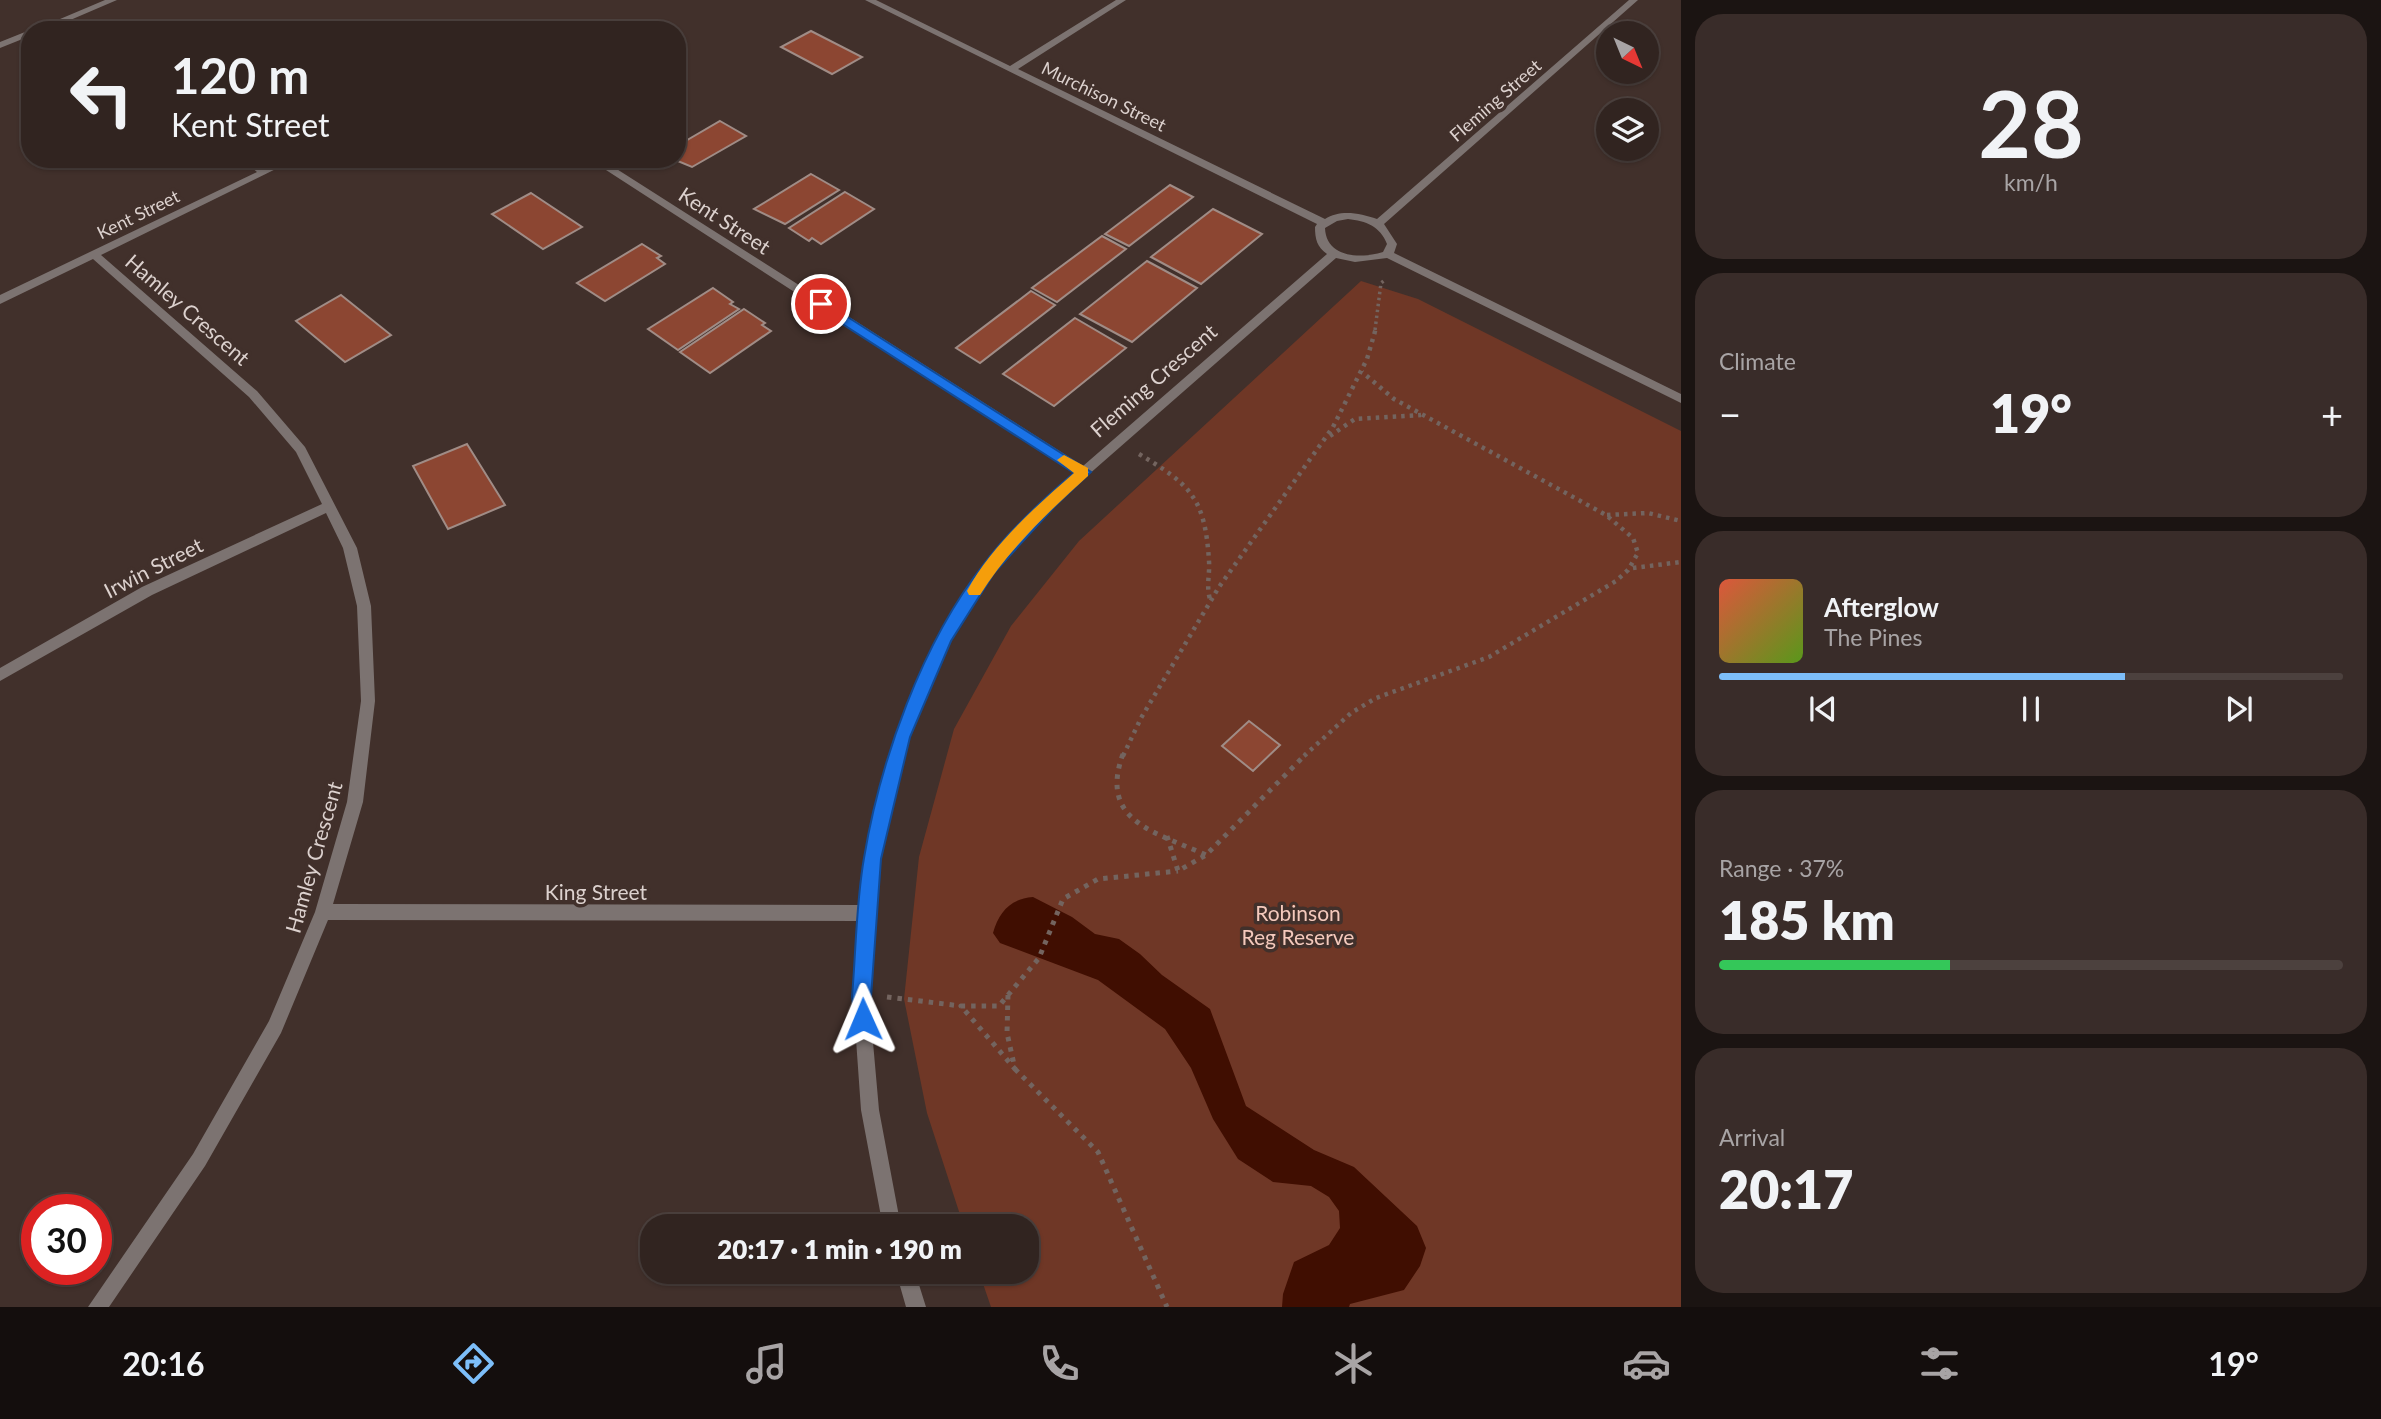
<!DOCTYPE html>
<html lang="en">
<head>
<meta charset="utf-8">
<style>
	:root { --surface:#312420; --page:#392c29; --text:#f1f3f6; --muted:#a8a4a5; --line:#4c413e; --accent:#7dbef9 }
	body { margin:0; font-family:Lato,sans-serif; background:var(--page); color:var(--text); height:100vh; display:flex; flex-direction:column; font-size:26px; white-space:nowrap }
	* { box-sizing:border-box; margin:0 }
	p { font-size:23px; color:var(--muted) }
	.icon { flex:none; width:38px; height:38px; fill:none; stroke:currentColor; stroke-width:2; stroke-linecap:round; stroke-linejoin:round }
	.map { position:relative; flex:1; overflow:hidden }
	.panel { display:flex; flex-direction:column; gap:14px; padding:14px; background:#1b1412; width:700px }
	.panel>* { flex:none }
	.top-card { position:absolute; left:21px; top:21px; width:665px; height:147px; border-radius:28px; box-shadow:0 2px 5px #0004,0 0 0 2px var(--line); background:#312420; color:var(--text); overflow:hidden }
	.needle { width:46px; rotate:137deg }
	.tools { position:absolute; left:1596px; top:21px; display:grid; gap:14px }
	.tools a { display:grid; place-items:center; width:63px; height:63px; border-radius:50%; background:var(--surface); box-shadow:0 2px 5px #0004,0 0 0 2px var(--line); font-size:35px }
	.speed { position:absolute; left:21px; top:1194px; display:flex; gap:14px; font-size:35px; font-weight:700; text-align:center }
	.speed>* { display:grid; place-content:center; width:91px; height:91px; border-radius:50%; background:var(--surface); box-shadow:0 2px 5px #0004,0 0 0 2px var(--line); line-height:1 }
	.speed .limit { border:10px solid #d22; background:#fff; color:#111 }
	.pin { position:absolute; display:grid; place-items:center; width:60px; height:60px; color:#fff; margin:-30px; border:4px solid #fff; border-radius:50%; box-shadow:0 2px 7px #0007 }
	.me { position:absolute; width:77px; margin:-38px; rotate:359deg; stroke-linejoin:round; filter:drop-shadow(0 0 5px #0008) }
	.turn { display:flex; align-items:center; gap:24px; height:147px; padding:0 35px; font-size:32px }
	.turn .icon { width:91px; height:91px; stroke-width:2.5 }
	.turn b { display:block; font-size:49px; line-height:60px }
	.big { font-size:52px; font-weight:800; line-height:1.1 }
	.panel .card { flex:1; display:flex; flex-direction:column; justify-content:center; gap:10px; min-width:0; padding:0 24px; border-radius:28px; background:var(--page) }
	.panel .dial { align-items:center; gap:0 }
	.dial b { font-size:91px; line-height:1 }
	.song { display:flex; align-items:center; gap:21px }
	.cover { width:84px; height:84px; border-radius:10px; background:linear-gradient(135deg,hsl(10 70% 55%),hsl(90 70% 35%)) }
	.played { height:7px; border-radius:4px; background:linear-gradient(90deg,var(--accent) 65%,var(--line) 65%) }
	.keys { display:flex; justify-content:space-around; direction:ltr }
	.heat { display:flex; justify-content:space-between; align-items:center; font-size:38px; direction:ltr }
	.charge { height:10px; border-radius:5px; background:linear-gradient(90deg,#34c759 37%,var(--line) 0) }
	.trip { position:absolute; left:640px; top:1214px; width:399px; height:70px; border-radius:28px; background:var(--surface); box-shadow:0 2px 5px #0004,0 0 0 2px var(--line); font-weight:800; line-height:70px; text-align:center }
	.tabs { display:flex; height:112px; justify-content:space-around; align-items:center; background:#140e0d; color:var(--muted) }
	.tabs .icon { width:49px; height:49px }
	.tabs .active { color:var(--accent) }
	.tabs b { font-size:32px; color:var(--text) }
	main { display:flex; flex:1; min-height:0 }
	.map>svg:first-child { display:block }
	.green { fill:#6f3726 }
	.water { fill:#400e01 }
	.building { fill:#8c4632; stroke:#a08c86; stroke-width:2 }
	.lines { fill:none; stroke-linecap:round; stroke-linejoin:round }
	.path-far2 { stroke:#73645f; stroke-width:3.5; stroke-dasharray:2.5 3.5; stroke-linecap:butt }
	.path-far1 { stroke:#73645f; stroke-width:4.5; stroke-dasharray:3.5 5; stroke-linecap:butt }
	.path { stroke:#73645f; stroke-width:5; stroke-dasharray:4.5 6; stroke-linecap:butt }
	.street { fill:#7c7371; fill-rule:evenodd }
	.route { fill:#1a73e8; stroke:#114b97; stroke-width:2 }
	.slow { fill:#f59e0b }
	.labels { text-anchor:middle; dominant-baseline:central; stroke-width:7; stroke-linejoin:round; paint-order:stroke }
	.far-street-label { font-size:18px; fill:#dcd1ce; stroke:#41302b }
	.street-label { font-size:21px; fill:#dcd1ce; stroke:#41302b }
	.park-label { font-size:21px; fill:#f4c9bc; stroke:#41302b }
</style>
</head>
<body>
<main>
<div class="map">
<svg width="1681" height="1307" viewBox="0 0 1681 1307">
	<rect width="100%" height="100%" fill="#41302b"/>
	<path class="green" d="M1361,281L1418,299L1681,431V1307H991L979,1272H1027V1227H964L927,1113L904,999L919,857L954,729L1011,626L1079,541Z"/>
	<path class="water" d="M1033,897L1072,917L1095,934L1119,939L1140,954L1162,975L1210,1009L1246,1106L1314,1150L1354,1167L1417,1226L1426,1248L1420,1266L1404,1290L1350,1304L1349,1307H1282L1283,1294L1294,1262L1329,1245L1340,1228L1339,1211L1329,1197L1311,1186L1273,1182L1238,1159L1213,1119L1191,1068L1165,1029L1098,980L1000,943L993,933C999,912 1010,899 1033,897Z"/>
	<path class="building" d="M811,31L862,57L832,74L781,47Z
		M720,121L746,136L692,167L673,159H677V146Z
		M811,174L839,190L785,224L754,209Z
		M1170,185L1193,197L1129,246L1105,234Z
		M845,192L874,209L821,244L812,238L809,241L789,228Z
		M531,193L582,227L543,249L492,214Z
		M1213,209L1262,234L1201,284L1151,257Z
		M1102,236L1126,249L1057,302L1032,288Z
		M642,244L661,256L657,258L665,264L605,301L577,283Z
		M1147,261L1197,288L1132,342L1080,314Z
		M713,288L733,302L730,304L739,309L678,350L648,329Z
		M1031,291L1055,305L980,363L956,348Z
		M341,295L391,335L345,362L296,321Z
		M744,309L765,323L762,325L771,331L710,373L680,352Z
		M1075,318L1126,348L1054,406L1003,374Z
		M467,444L505,505L448,529L413,466Z
		M1249,721L1280,745L1253,771L1222,746Z"/>
	<g class="lines">
		<path class="path-far2" d="M1375,330L1381,283L1386,279"/>
		<path class="path-far1" d="M1330,436L1355,419L1421,415
			M1139,454C1191,485 1205,498 1209,561C1210,574 1206,586 1210,599
			M1607,515L1648,513L1681,521
			M1633,568L1681,562
			M1123,756L1141,718L1219,587L1333,427L1367,359L1376,328
			M1304,756L1351,713L1376,698L1489,657L1616,581L1628,570L1638,553L1633,538L1606,515L1394,399L1362,372"/>
		<path class="path" d="M1123,754C1098,822 1156,832 1206,855
			M1167,836L1178,871L1206,855L1306,754
			M1008,995L1039,958L1063,899L1098,879L1178,871
			M1008,995L1007,1033L1015,1069L961,1006H999Z
			M887,997L961,1006
			M1015,1069L1098,1152L1167,1307"/>
		<path class="street" d="M105,0H117L47,30H34Z
			M865,0H876L1010,66L1116,0H1126L1018,69L1325,219C1340,209 1360,213 1377,219L1629,0H1638L1384,224L1397,244L1394,253L1681,394V403L1387,258L1355,262L1336,258L1055,504L994,572L951,641L909,737L880,859L869,997L879,1110L901,1227H883L861,1110L853,997L859,921L328,920L281,1033L205,1166L109,1307H88L193,1154L269,1021L315,912L347,802L361,701L357,606L343,548L326,513L152,595L0,681V668L142,587L322,504L296,452L249,397L93,259L0,304V295L257,172L242,159H254L265,168L282,159H296L101,255L257,391L305,447L357,548L371,606L375,701L363,802L333,904L860,905C869,798 905,691 962,600C969,588 976,575 985,564C1011,531 1043,500 1074,473L589,159H601L1083,466L1327,254C1317,247 1315,239 1315,227L1317,224ZM1348,219C1366,221 1380,226 1387,244L1383,252C1361,259 1326,258 1325,228L1337,221Z
			M30,30V36L0,48V42Z
			M896,1272H915L926,1307H906Z"/>
	</g>
	<path class="route" d="M821,300L1091,472L1056,505L994,573L951,641L910,737L881,859L871,997L873,1019L870,1026L863,1029L856,1026L852,997C856,951 856,903 864,858C880,761 922,642 984,564C1009,531 1042,500 1074,473L816,307L815,304Z"/>
	<path class="slow" d="M1064,455L1088,468V476C1049,511 1008,550 980,595H969L967,591C991,546 1035,507 1074,473L1057,460Z"/>
	<g class="labels">
		<g class="far-street-label">
			<text transform="translate(1104 96) rotate(26)">Murchison Street</text>
			<text transform="translate(1495 100) rotate(-41)">Fleming Street</text>
			<text transform="translate(138 214) rotate(-26)">Kent Street</text>
		</g>
		<g class="street-label">
			<text transform="translate(725 220) rotate(33)">Kent Street</text>
			<text transform="translate(188 309) rotate(41)">Hamley Crescent</text>
			<text transform="translate(1153 380) rotate(-41)">Fleming Crescent</text>
			<text transform="translate(153 567) rotate(-27)">Irwin Street</text>
			<text transform="translate(313 857) rotate(-74)">Hamley Crescent</text>
			<text x="596" y="891">King Street</text>
		</g>
		<g class="park-label">
			<text x="1298" y="912">Robinson<tspan x="1298" dy="24">Reg Reserve</tspan></text>
		</g>
	</g>
</svg>
<div class="tools">
<a><svg class="needle" viewBox="-14 -14 28 28"><path d="M0-13l5 13h-10z" fill="#e53935"/><path d="M0 13l5-13h-10z" fill="#a8a4a5"/></svg></a>
<a><svg class="icon" aria-label="layers" viewBox="0 0 24 24"><path d="M12 4l9 5-9 5-9-5zM3 14l9 5 9-5"/></svg></a>
</div>
<div class="speed"><div class="limit">30</div></div>
<div class="pin" style="left:821px;top:304px;background:#d93025"><svg class="icon" aria-label="arrive" viewBox="0 0 24 24"><path d="M6 21V4h12l-3 4 3 4H6"/></svg></div>
<svg class="me" style="left:863px;top:1019px" viewBox="-20 -20 40 40"><path d="M0-17L14 15 0 8-14 15z" fill="#1a73e8" stroke="#fff" stroke-width="4"/></svg>
<div class="trip">20:17 · 1 min · 190 m</div>
<div class="top-card">
<div class="turn"><svg class="icon" aria-label="left" viewBox="0 0 24 24"><path d="M17 20v-9H6M10 6l-5 5 5 5"/></svg><div><b>120 m</b>Kent Street</div></div>
</div>
</div>
<section class="panel">
<div class="card dial"><b>28</b><p>km/h</p></div>
<div class="card"><p>Climate</p>
<div class="heat"><a>−</a><b class="big">19°</b><a>+</a></div>
</div>
<div class="card">
<div class="song"><i class="cover"></i><div><b>Afterglow</b><p>The Pines</p></div></div>
<div class="played"></div>
<div class="keys"><svg class="icon" aria-label="previous" viewBox="0 0 24 24"><path d="M18 5L8 12l10 7zM5 5v14"/></svg><svg class="icon" aria-label="pause" viewBox="0 0 24 24"><path d="M8 5v14M16 5v14"/></svg><svg class="icon" aria-label="next" viewBox="0 0 24 24"><path d="M6 5l10 7-10 7zM19 5v14"/></svg></div>
</div>
<div class="card"><p>Range · 37%</p><b class="big">185 km</b><div class="charge"></div></div>
<div class="card"><p>Arrival</p><b class="big">20:17</b></div>
</section>
</main>
<nav class="tabs">
<b>20:16</b>
<svg class="icon active" aria-label="directions" viewBox="0 0 24 24"><path d="M12 3l9 9-9 9-9-9zM9 14v-3h6M13 9l2 2-2 2"/></svg>
<svg class="icon" aria-label="music" viewBox="0 0 24 24"><path d="M9 18V5l10-2v13"/><circle cx="6" cy="18" r="3"/><circle cx="16" cy="16" r="3"/></svg>
<svg class="icon" aria-label="phone" viewBox="0 0 24 24"><path d="M5 4h4l2 5-3 2q2 4 5 5l2-3 5 2v4C11 20 4 13 5 4z"/></svg>
<svg class="icon" aria-label="climate" viewBox="0 0 24 24"><path d="M12 3v18M4 7l16 10M4 17L20 7"/></svg>
<svg class="icon" aria-label="car" viewBox="0 0 24 24"><path d="M5 17H2v-5l4-1 3-4h7l3 4 3 1v5h-3M9 17h6M6 11h13"/><circle cx="7" cy="17" r="2"/><circle cx="17" cy="17" r="2"/></svg>
<svg class="icon" aria-label="filters" viewBox="0 0 24 24"><path d="M4 7h16M4 17h16"/><circle cx="9" cy="7" r="2"/><circle cx="15" cy="17" r="2"/></svg>
<b>19°</b>
</nav>
</body>
</html>
